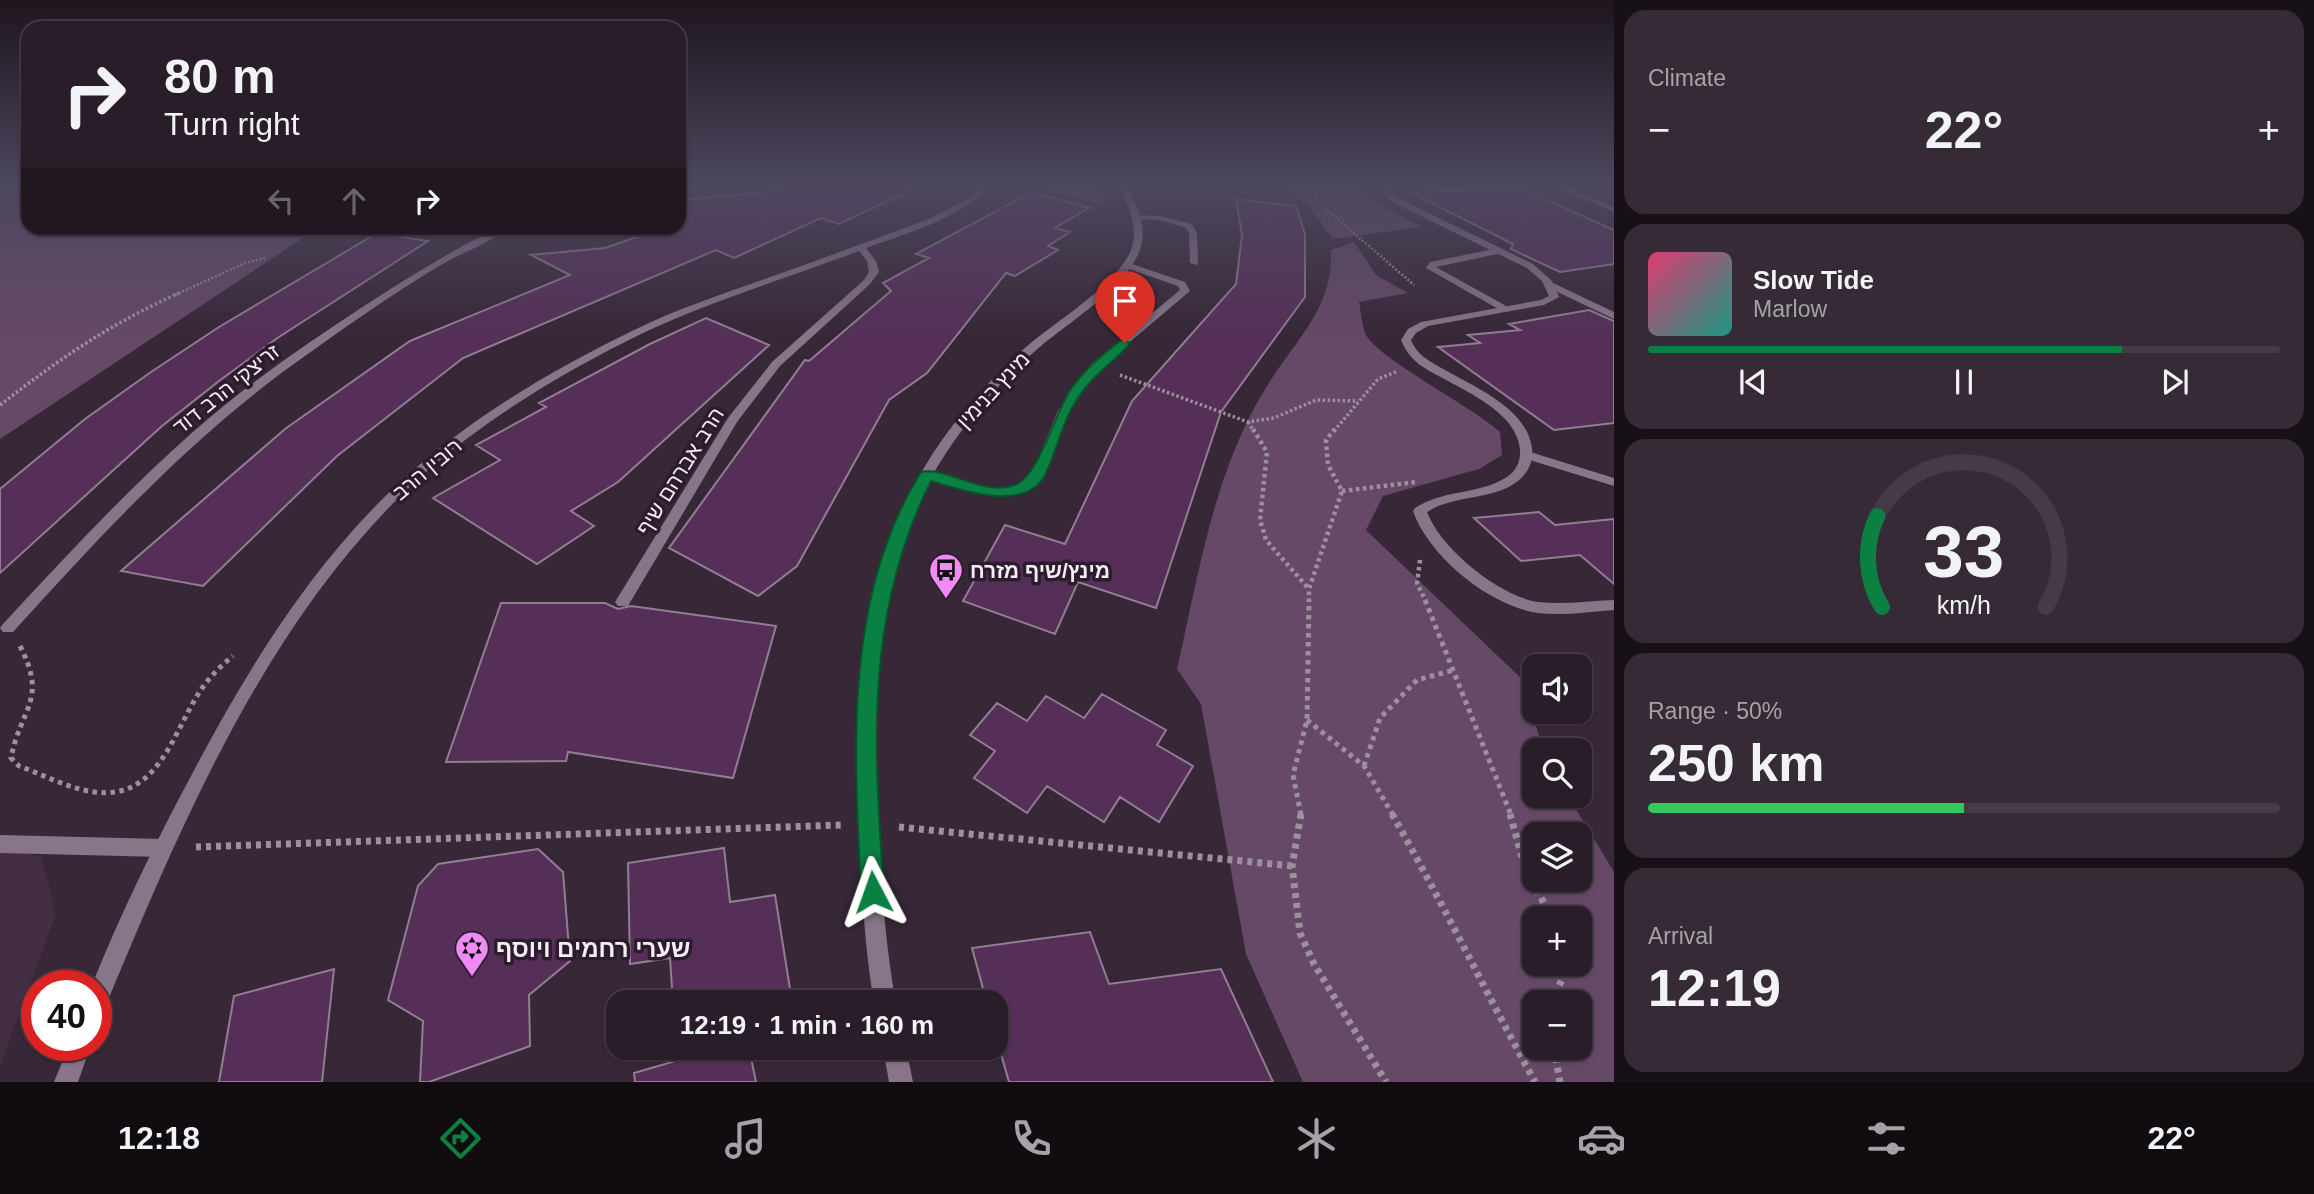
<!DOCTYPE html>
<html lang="en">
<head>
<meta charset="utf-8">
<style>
	:root { --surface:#291d29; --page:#352a35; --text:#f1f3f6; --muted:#a5a2a8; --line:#453b46; --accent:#0b8043 }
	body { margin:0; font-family:Arial,"Noto Sans Hebrew",sans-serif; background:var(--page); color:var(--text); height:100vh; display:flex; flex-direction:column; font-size:26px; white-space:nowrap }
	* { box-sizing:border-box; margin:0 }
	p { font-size:23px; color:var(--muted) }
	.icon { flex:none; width:38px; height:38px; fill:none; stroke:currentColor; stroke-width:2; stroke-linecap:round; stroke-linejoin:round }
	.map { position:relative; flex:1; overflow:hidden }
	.drawer { display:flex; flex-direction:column; gap:10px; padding:10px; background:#171017; width:700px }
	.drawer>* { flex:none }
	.guide { position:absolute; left:21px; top:21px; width:665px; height:214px; border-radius:21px; box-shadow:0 2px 5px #0004,0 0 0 2px var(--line); background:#291d29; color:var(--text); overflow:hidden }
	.controls { position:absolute; left:1522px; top:654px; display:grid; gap:14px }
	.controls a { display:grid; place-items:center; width:70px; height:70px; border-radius:14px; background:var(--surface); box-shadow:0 2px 5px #0004,0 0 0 2px var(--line); font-size:35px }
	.speed { position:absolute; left:21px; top:970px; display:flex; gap:14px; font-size:35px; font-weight:700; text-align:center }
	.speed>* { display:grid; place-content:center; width:91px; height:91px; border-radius:50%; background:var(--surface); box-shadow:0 2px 5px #0004,0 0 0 2px var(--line); line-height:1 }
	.speed .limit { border:10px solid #d22; background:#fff; color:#111 }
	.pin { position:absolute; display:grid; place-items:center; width:60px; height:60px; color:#fff; margin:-72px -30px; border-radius:50% 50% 50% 0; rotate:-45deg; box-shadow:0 0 7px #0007 }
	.pin .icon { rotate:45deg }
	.me { position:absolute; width:77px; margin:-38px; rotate:356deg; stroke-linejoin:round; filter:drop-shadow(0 0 5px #0008) }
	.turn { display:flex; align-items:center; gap:24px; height:147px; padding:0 28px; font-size:32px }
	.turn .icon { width:91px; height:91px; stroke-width:2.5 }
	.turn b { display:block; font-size:49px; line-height:60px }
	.lanes { display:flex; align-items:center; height:66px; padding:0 28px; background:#0003; justify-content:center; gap:35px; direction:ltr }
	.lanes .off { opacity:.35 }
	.big { font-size:52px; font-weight:700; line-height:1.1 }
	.drawer .tile { flex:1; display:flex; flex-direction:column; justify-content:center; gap:10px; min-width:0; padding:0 24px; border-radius:21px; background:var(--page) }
	.drawer .dial { align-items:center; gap:0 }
	.dial svg { height:182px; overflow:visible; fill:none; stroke:var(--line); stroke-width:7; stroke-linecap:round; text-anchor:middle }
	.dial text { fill:var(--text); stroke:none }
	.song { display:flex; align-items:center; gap:21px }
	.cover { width:84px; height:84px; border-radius:10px; background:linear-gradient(135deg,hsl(340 70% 55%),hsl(170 70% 35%)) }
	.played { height:7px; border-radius:4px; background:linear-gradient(90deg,var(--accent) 75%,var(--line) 75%) }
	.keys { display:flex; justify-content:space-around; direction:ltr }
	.heat { display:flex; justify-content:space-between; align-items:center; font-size:38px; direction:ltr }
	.charge { height:10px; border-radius:5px; background:linear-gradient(90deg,#34c759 50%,var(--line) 0) }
	.trip { position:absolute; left:606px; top:990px; width:402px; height:70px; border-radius:21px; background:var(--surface); box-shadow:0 2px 5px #0004,0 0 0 2px var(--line); font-weight:700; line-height:70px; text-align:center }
	.menu { display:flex; height:112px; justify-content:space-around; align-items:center; background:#100c10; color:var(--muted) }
	.menu .icon { width:49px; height:49px }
	.menu .on { color:var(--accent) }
	.menu b { font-size:32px; color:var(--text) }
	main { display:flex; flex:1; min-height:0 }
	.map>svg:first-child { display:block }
	.built { fill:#432e44 }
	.green { fill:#654967; fill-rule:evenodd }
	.building { fill:#552f58; stroke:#917e92; stroke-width:2 }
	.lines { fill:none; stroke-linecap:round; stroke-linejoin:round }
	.path-far4 { stroke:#9d909d; stroke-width:2.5; stroke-dasharray:2 2; stroke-linecap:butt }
	.path-far3 { stroke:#9d909d; stroke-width:3.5; stroke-dasharray:2.5 2.5; stroke-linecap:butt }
	.path-far2 { stroke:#9d909d; stroke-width:4.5; stroke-dasharray:3.5 3.5; stroke-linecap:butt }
	.path-far1 { stroke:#9d909d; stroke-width:5; stroke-dasharray:4.5 4.5; stroke-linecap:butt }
	.path { stroke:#9d909d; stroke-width:7; stroke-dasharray:5 5; stroke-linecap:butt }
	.service { fill:#887589; fill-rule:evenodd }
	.minor { fill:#887589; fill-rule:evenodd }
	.tertiary { fill:#887589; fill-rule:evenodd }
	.route { fill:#0b8043; stroke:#07532c; stroke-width:2 }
	.labels { text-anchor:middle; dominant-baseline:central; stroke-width:7; stroke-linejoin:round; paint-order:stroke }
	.street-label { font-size:21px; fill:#f6ebf6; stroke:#2c1d2d }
	.poi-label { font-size:21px; font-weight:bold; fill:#f6ebf6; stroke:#2c1d2d; text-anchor:start }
	.near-poi-label { font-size:24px; font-weight:bold; fill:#f6ebf6; stroke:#2c1d2d; text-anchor:start }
</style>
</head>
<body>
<main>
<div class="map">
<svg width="1614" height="1082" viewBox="0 0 1614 1082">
	<rect width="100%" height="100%" fill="#372737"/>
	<path class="built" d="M0,846L41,857L56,914L0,1066Z"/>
	<path class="green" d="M0,185H28V228H318L0,439Z
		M1031,185H1098L1104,196L1102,205Z
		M1286,185H1360L1366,197L1421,227L1333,239L1308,206Z
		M1354,242L1376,275L1408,293L1359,302C1361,312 1362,326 1366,335C1379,359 1473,407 1500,432L1502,455L1479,469L1383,496L1366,530L1524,681L1543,751H1535V796H1568L1614,872V1082H1303L1246,954L1201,704L1177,669C1199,573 1214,470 1267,386C1295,340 1334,308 1331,250ZM1535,835H1580V880H1535ZM1535,919H1580V964H1535ZM1535,1003H1580V1048H1535Z"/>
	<path class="building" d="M780,185H922L839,224L821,218L734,258L716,250L463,358L337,456L203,586L121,571L285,429L410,341L570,275L531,255L605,248L662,228H679V200L779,191Z
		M1514,185L1614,230V264L1560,272L1511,249L1513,244L1412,193Z
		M1032,192L1089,208L1055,228L1070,232L1048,246L1058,250L1015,276L1006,273L927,373L889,400L797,566L758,596L669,548L805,360L809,361L891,291L883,283L929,258L916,254Z
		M1236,199L1296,206L1305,234V297L1221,412L1156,608L1078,582L1055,634L963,601L1005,525L1065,544L1132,401L1236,284L1242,235Z
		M377,233L428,241L279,337L219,381L162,426L0,573V489L85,419L151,372L219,327Z
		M1589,310L1614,321V423L1554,430L1438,347L1480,343L1468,335L1520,330L1509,324Z
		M706,318L769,345L618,482L571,511L594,526L537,564L433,498L500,460L476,445L546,407L539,403L650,344Z
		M1539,512L1555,525L1614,519V584L1580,555L1521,561L1474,518Z
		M501,603H605L618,609L631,606L776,626L733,778L568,752L566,761L446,762Z
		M1102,694L1166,730L1157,745L1193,766L1159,822L1120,797L1104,822L1047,786L1027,813L974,778L995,751L970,735L997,703L1027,721L1046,696L1084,718Z
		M724,848L730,902L775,895L790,989L739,998L740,1003H673L670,958L630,964L628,863Z
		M538,849L563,872L570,961L529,995L530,1046L429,1082H420L423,1021L388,1000L418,886L438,864Z
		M1090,932L1109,984L1221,969L1273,1082H1009L996,1036V1003H987L972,948Z
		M334,969L322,1082H219L234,996Z
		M720,1048H749L756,1082H635L634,1073Z"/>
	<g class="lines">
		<path class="path-far4" d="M1313,185L1318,202L1414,285
			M175,295L245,263L265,258"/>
		<path class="path-far3" d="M1120,375L1248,422L1274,418L1316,400L1358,401
			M0,405C61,358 108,325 179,293
			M1248,422L1254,431
			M1334,431L1378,379L1398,371"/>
		<path class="path-far2" d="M1253,429L1267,452L1260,520L1266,540L1308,588
			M1342,491L1416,482
			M1420,560L1417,583L1426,602
			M1309,602V589L1342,491L1328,465L1326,440L1335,429"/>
		<path class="path-far1" d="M1425,600L1511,815
			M20,646C48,700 21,707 11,758L19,766C44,775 69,789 95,792C156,800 172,737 197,696C206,681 219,667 233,656
			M1307,720L1364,766L1393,815
			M1364,766L1380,718L1417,680L1454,670
			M1301,815L1293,775L1307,720L1309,600"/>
		<path class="path" d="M1301,814L1292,866L1300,933L1314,964L1386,1082
			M1392,814C1442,901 1486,993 1535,1082
			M1510,814L1526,871L1553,919
			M899,827L1292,866
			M196,847L841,825
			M1550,1003L1570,964
			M1554,1048L1560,1082"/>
		<path class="service" d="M1133,215L1160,216L1192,224L1197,233L1198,265L1190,263L1189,233L1186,228L1160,220L1136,219H1133Z
			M1499,248L1503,251L1502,253L1436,267L1508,307V311H1502L1426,268L1430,262Z
			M1123,263H1129L1185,282L1190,291L1099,368L1070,411L1043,477L1028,491L1002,497L971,493L921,478L920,475L921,472L926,471L972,485L1002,489L1019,485L1031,475L1058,411L1091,364L1180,290L1178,286L1123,267Z
			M1547,283H1553L1614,312V319L1547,287Z
			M1527,451L1614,478V486L1523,458L1521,455Z
			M0,835L163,839L170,842L173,848L170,854L163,857L0,853Z"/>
		<path class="minor" d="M983,185H991C959,220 909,232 866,248L876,261L879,272L870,284L780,366L737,422L628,606H618L615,602L728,418L772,362L864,280L869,272L867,261L859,251C788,278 713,300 643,333C563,372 483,420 417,480C267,619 181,824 104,1010L96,1013V985H92C121,913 155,843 192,774C250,665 315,558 408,475C475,415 554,369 634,330C675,310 719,295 762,280C819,260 875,239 931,218L967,199Z
			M1388,185H1400L1389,190L1396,197L1533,264L1552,281L1559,297L1544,305L1428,326L1416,333L1411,340C1415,349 1420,355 1428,360C1461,382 1526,403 1532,448C1534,461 1528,473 1518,481C1492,501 1455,494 1427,512C1441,549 1499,596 1538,602C1563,605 1589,601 1614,600V610C1589,612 1563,616 1538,613C1490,606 1429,557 1413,511L1415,508C1444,489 1479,495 1507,477C1516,471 1521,461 1520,449C1516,407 1451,386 1420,365C1411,358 1405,350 1401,340L1408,329L1421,322L1541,300L1549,296L1542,281L1527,268L1390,201L1380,189Z
			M499,228H509C490,243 461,253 439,266C391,295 344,328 298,361C190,438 102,534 13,632H3L0,628L3,624C64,558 126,491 194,431C246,385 303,346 361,308C406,279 451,250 499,228Z
			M69,1045H91L78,1082H54Z"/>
		<path class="tertiary" d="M1117,185H1125C1137,203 1148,227 1140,250C1124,291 1066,323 1034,352C996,385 962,426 936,469C868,579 871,716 879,840C882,894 886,949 896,1003H874C865,950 862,897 860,844C854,717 855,586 921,473C948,426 986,382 1026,347C1056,321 1116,286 1131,250C1139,228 1129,204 1117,185Z
			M1551,185H1562L1614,207V212Z
			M883,1048H906L913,1082H889Z"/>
	</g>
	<linearGradient id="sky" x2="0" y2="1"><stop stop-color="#1e151e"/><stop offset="0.55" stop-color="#4d475e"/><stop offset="1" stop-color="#4d475e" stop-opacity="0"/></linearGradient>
	<rect width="1614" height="337" fill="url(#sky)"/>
	<path class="route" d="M1121,340L1131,343C1109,367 1087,378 1071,410C1060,431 1055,455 1045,475C1026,513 960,490 931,481C864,615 874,748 884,892L881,900L873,903L865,900L861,892C854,752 843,597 921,472C946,466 983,497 1015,485C1039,476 1055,412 1071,389C1085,369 1102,355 1121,340Z"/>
	<defs>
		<g id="bus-pin" transform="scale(1.75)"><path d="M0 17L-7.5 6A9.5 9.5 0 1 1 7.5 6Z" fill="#f08bf6" stroke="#2c1d2d"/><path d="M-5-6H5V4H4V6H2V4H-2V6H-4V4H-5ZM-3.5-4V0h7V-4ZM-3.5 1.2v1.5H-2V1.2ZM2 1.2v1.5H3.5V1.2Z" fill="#111"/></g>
		<g id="synagogue-pin" transform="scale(1.75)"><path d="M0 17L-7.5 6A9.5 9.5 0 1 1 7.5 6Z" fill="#f08bf6" stroke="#2c1d2d"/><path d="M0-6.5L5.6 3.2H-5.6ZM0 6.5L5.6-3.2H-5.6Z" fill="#111"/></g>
	</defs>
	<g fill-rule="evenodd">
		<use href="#bus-pin" x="946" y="570"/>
		<use href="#synagogue-pin" x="472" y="948"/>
	</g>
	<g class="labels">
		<g class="street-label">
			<text transform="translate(226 389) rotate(-39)">זריצקי הרב דוד</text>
			<text transform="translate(993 390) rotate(-47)">מינץ בנימין</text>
			<text transform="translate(427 469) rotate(-40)">רובין הרב</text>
			<text transform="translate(680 471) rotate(-58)">הרב אברהם שיף</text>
		</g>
		<g class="poi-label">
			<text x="970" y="570">מינץ/שיף מזרח</text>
		</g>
		<g class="near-poi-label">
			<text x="496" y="948">שערי רחמים ויוסף</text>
		</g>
	</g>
</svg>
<div class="controls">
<a><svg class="icon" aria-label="sound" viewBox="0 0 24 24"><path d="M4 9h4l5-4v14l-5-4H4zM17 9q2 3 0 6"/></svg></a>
<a><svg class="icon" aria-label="search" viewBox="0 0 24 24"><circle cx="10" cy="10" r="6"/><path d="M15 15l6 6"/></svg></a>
<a><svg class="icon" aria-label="layers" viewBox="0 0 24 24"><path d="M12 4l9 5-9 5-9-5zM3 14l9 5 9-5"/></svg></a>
<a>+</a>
<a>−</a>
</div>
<div class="speed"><div class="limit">40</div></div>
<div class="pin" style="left:1125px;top:343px;background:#d93025"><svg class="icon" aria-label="arrive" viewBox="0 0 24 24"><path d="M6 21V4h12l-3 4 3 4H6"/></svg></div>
<svg class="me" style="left:873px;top:892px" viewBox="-20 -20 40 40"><path d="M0-17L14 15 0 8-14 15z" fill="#0b8043" stroke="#fff" stroke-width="4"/></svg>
<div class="trip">12:19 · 1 min · 160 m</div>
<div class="guide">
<div class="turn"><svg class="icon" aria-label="right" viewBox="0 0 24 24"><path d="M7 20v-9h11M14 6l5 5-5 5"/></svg><div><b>80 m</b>Turn right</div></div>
<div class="lanes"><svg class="icon off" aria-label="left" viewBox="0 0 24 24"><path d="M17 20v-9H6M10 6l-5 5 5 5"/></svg><svg class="icon off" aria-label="ahead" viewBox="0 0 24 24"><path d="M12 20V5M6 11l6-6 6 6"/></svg><svg class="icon" aria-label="right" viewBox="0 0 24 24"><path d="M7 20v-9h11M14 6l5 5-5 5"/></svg></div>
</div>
</div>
<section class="drawer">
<div class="tile"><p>Climate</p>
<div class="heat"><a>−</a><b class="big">22°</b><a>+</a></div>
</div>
<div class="tile">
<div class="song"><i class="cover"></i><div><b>Slow Tide</b><p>Marlow</p></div></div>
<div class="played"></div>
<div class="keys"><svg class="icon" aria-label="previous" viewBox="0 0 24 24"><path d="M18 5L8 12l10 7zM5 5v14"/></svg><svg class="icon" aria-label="pause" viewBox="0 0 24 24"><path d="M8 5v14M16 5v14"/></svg><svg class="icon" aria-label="next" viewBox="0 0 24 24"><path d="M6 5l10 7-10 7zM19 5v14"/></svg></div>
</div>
<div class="tile dial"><svg viewBox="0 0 100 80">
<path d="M14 69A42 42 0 1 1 86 69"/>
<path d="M14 69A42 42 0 0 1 12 29" stroke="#0b8043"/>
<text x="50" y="56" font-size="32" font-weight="700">33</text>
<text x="50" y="72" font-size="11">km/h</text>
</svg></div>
<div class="tile"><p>Range · 50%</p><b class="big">250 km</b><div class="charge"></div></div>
<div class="tile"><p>Arrival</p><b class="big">12:19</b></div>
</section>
</main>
<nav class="menu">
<b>12:18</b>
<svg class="icon on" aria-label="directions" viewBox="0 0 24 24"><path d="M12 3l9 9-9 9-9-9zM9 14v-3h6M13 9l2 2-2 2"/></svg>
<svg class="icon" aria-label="music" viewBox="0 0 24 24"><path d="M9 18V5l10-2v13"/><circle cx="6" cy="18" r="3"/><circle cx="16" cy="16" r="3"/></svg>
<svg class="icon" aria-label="phone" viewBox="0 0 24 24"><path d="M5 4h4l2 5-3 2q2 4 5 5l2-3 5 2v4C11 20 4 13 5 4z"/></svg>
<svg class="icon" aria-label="climate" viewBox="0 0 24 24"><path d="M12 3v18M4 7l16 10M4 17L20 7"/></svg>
<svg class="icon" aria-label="car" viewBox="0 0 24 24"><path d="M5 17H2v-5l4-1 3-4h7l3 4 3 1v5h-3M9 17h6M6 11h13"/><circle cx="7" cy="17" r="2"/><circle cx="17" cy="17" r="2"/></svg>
<svg class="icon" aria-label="filters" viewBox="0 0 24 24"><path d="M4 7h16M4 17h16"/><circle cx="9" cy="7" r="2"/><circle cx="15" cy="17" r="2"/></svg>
<b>22°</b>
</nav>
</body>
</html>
